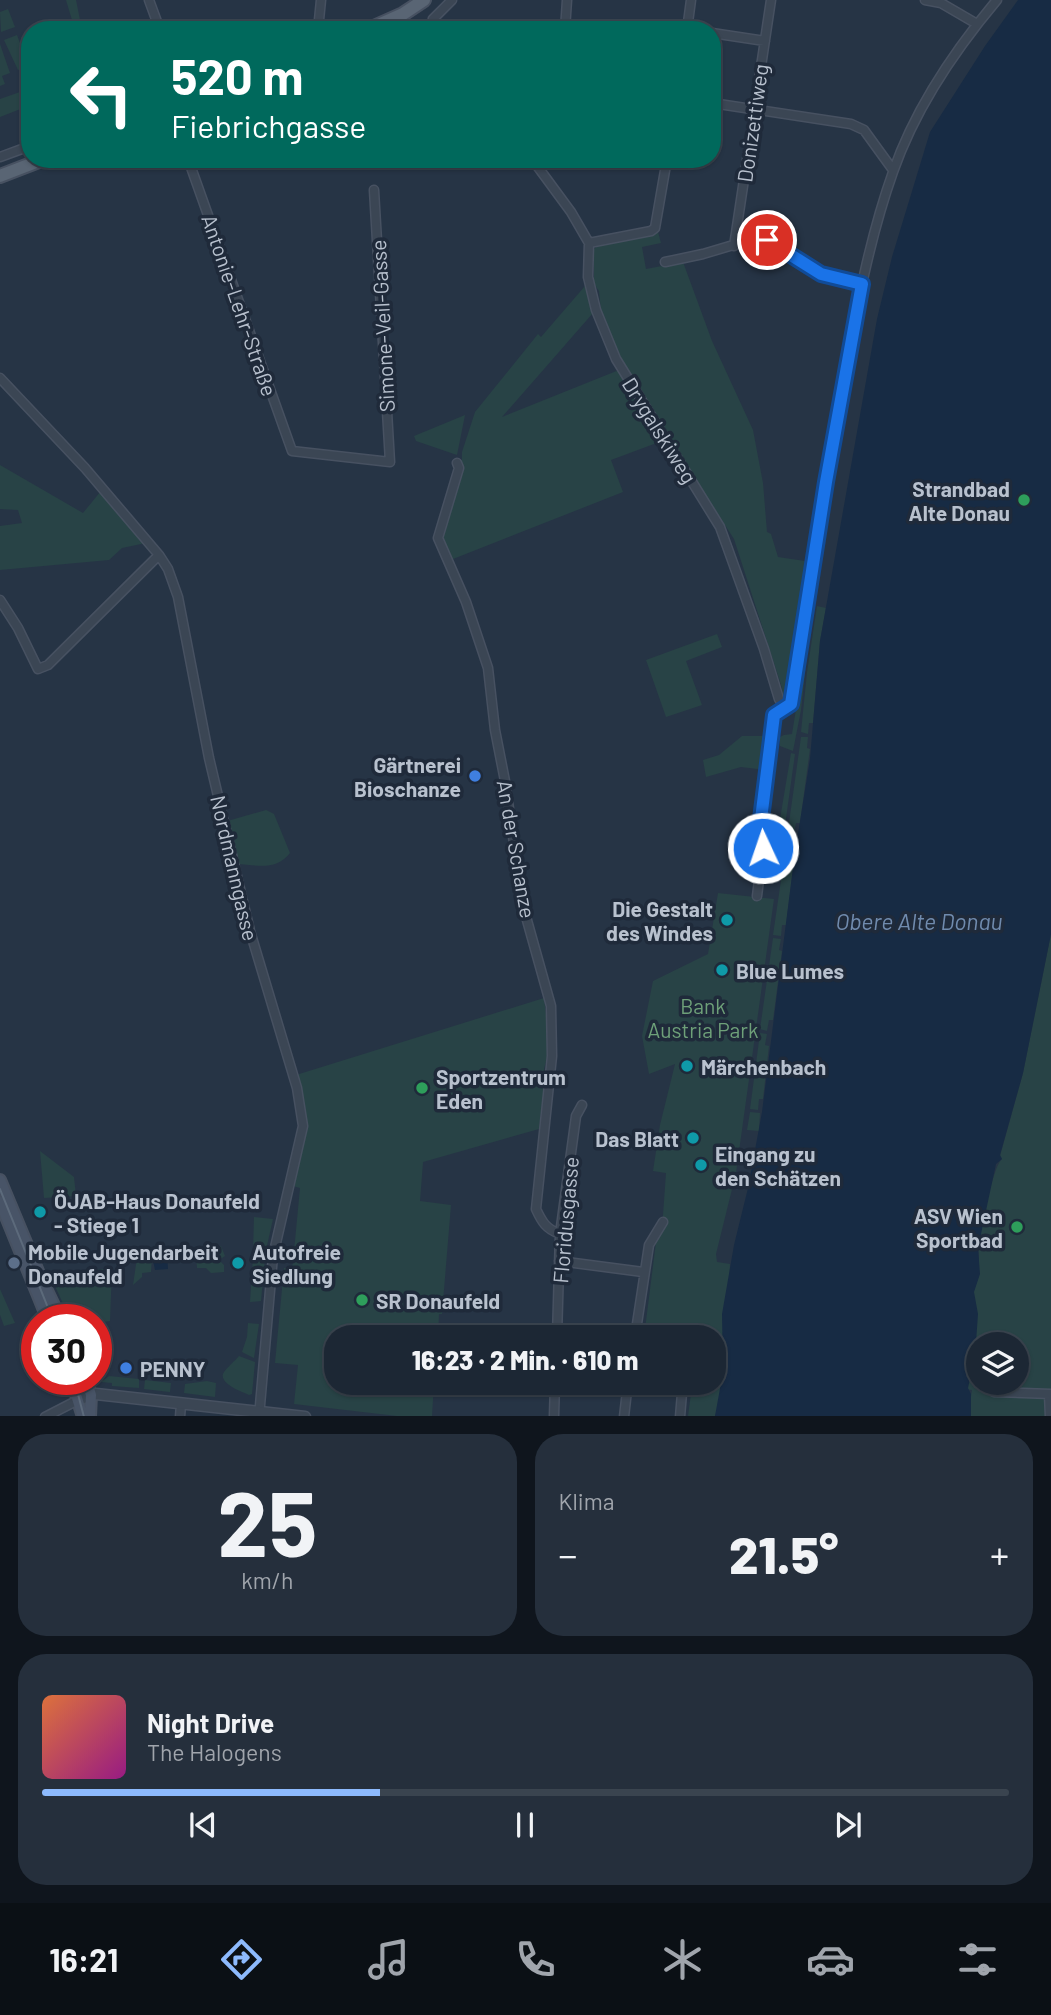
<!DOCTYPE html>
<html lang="de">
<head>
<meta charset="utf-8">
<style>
	:root { --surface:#1c2734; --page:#252f3c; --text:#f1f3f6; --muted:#a0a5ac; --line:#3a444f; --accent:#8dbafd }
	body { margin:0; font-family:Barlow,sans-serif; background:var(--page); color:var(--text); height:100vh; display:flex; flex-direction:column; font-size:26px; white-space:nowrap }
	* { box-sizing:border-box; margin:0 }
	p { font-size:23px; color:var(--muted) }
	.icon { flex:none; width:38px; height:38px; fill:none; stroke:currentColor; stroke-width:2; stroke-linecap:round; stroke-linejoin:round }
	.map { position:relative; height:1416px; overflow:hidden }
	.side { display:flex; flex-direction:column; gap:18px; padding:18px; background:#0f151d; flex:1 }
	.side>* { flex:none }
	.hud { position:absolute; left:21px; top:21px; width:700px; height:147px; border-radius:28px; box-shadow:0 2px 5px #0004,0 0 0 2px var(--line); background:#00695c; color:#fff; overflow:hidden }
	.buttons { position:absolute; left:966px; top:1332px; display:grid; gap:14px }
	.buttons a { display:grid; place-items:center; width:63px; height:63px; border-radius:50%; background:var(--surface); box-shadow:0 2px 5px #0004,0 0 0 2px var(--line); font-size:35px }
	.speed { position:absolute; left:21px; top:1304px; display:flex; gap:14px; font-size:35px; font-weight:700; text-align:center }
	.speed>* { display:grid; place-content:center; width:91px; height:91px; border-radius:50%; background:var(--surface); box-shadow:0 2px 5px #0004,0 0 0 2px var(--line); line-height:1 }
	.speed .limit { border:10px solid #d22; background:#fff; color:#111 }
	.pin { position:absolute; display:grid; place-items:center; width:60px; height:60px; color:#fff; margin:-30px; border:4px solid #fff; border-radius:50%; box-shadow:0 2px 7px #0007 }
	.me { position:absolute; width:77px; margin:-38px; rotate:357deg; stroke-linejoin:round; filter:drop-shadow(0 0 5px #0008) }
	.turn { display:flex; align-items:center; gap:24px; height:147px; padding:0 35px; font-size:32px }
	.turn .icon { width:91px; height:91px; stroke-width:2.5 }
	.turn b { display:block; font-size:49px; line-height:60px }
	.big { font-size:52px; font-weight:800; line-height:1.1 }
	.side .widget { flex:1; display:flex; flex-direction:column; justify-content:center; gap:10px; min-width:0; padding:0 24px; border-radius:28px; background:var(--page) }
	.side .dial { align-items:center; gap:0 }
	.dial b { font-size:91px; line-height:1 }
	.song { display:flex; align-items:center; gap:21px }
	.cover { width:84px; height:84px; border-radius:10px; background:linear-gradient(135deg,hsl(20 70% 55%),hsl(310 70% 35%)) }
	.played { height:7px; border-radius:4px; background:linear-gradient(90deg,var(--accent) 35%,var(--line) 35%) }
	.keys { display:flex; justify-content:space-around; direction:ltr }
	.heat { display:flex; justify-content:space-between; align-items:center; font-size:38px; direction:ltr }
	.side .tiles { flex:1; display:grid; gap:18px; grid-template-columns:1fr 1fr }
	.widget:last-child { grid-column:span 2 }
	.trip { position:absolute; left:324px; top:1325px; width:402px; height:70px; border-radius:28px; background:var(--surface); box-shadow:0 2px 5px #0004,0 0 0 2px var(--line); font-weight:800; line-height:70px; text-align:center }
	.dock { display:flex; height:112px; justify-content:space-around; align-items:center; background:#0b1015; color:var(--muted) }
	.dock .icon { width:49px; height:49px }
	.dock .current { color:var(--accent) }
	.dock b { font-size:32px; color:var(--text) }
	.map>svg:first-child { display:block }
	.green { fill:#284346; fill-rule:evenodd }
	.water { fill:#172b44 }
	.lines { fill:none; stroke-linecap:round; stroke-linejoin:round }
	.minor-casing { stroke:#475161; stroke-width:11 }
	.tertiary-casing { stroke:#475161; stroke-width:13 }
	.secondary-casing { stroke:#475161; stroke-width:14 }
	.primary-casing { stroke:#475161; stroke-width:16 }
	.minor { stroke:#3b4654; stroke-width:8 }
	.tertiary { stroke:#3b4654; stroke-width:10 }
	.secondary { stroke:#485467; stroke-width:10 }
	.primary { stroke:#596574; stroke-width:12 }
	.tram { stroke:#5c6a7b; stroke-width:2 }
	.route-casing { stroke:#114b97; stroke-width:18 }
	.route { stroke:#1a73e8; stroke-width:12 }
	.leisure-dot { fill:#2e9e5b; stroke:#1f2a3a; stroke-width:2.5 }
	.shop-dot { fill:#3f7fe0; stroke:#1f2a3a; stroke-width:2.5 }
	.culture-dot { fill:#0f9aa8; stroke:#1f2a3a; stroke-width:2.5 }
	.service-dot { fill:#5c6f8a; stroke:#1f2a3a; stroke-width:2.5 }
	.labels { text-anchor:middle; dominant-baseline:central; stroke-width:7; stroke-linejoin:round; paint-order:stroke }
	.street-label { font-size:21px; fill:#b8c1ce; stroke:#1f2a3a }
	.poi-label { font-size:21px; font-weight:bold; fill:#b8c1ce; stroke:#1f2a3a; text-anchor:start }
	.park-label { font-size:21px; fill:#6ea079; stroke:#1f2a3a }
	.water-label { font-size:23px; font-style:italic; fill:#708bae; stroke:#1f2a3a }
</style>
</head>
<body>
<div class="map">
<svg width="1051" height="1417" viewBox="0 0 1051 1417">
	<rect width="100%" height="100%" fill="#263445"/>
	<path class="green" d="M66,0H76L82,30H75Z
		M8,9L15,27L1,32L0,12Z
		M17,35L25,56L27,55L25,48L30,46L29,75L26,67L18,70L4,40Z
		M0,44L10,73L2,76L5,84L0,86Z
		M20,92L23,108L0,117V99Z
		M658,232L661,243L642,247L646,269L683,262L712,341L753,430L763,483L767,532L771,534L778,557L805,561L785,698L783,699L782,688L734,539L636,387L608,333L601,311L599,291L594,284V249L599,245Z
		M585,286L593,313L502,417L619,370L662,441L611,460L623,492L448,561L438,538V523L457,463L462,460V452L475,412L538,334L541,337Z
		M465,415L457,455L416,441L414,436Z
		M0,465L83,513L101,491L146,543L122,548L109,560L0,570V526L22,523L18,510L0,509Z
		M817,606L826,608L820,641L813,723H809L808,734L801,732L807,672Z
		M812,610L801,710L793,751L780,746V737L784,735L792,734Z
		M717,634L722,647L686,661L702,705L666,717L646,660Z
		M765,726L771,730L763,757L766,770L741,767L706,777L703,760L719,755L742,736H763Z
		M801,737H808L807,748L810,749L800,823H796L793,838L787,837Z
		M791,753L795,754L778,876L771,873Z
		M266,810L274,814L290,853C276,871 258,865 237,864L224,822Z
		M787,839L793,840L791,851L795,852L786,925H782L781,936L773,935Z
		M718,893L774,899L736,1173L716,1254L717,1262L730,1264C728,1306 729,1379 715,1416H688L692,1386L667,1383L714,1382V1337H644L656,1242L662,1229L666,1173L653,1171L660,1125L675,1064L649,1074L642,1036L653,981L708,954Z
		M1051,934V1390L1047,1396L1048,1416H971L970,1403L972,1390L962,1389L915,1289L978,1268C980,1260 978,1253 979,1246C980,1231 993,1166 1002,1159L1000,1156L1023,1073ZM978,1344H1017V1382H978Z
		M773,938L781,939L779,950L782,951L773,1020H769L767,1031L760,1029Z
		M544,998L550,1046L544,1069L546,1073L539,1129L423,1162L420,1201L451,1205L442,1314H439L438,1337H336V1382L434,1383L432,1416H397L294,1404L298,1365L275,1363L284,1268H292L293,1262L300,1188L293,1186L307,1126L304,1100L296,1075Z
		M760,1033L767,1034L765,1045L769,1046L763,1099H759L758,1110L750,1109Z
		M750,1112L760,1113L759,1131L747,1130Z
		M40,1151L74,1177L76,1196L44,1198Z
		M254,1217L273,1219L266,1250H253Z
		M221,1246L225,1256L219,1260L224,1265V1272L211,1273L206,1268H197L195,1247Z
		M155,1250L157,1253L152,1257L151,1272L142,1273V1277L133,1285L138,1251Z
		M253,1257L265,1258L261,1301L250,1302Z
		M112,1268L110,1321L96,1323V1320L70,1319L50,1275Z
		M0,1289L15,1323L4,1326L0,1315Z
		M248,1323L259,1324L254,1358L242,1352L247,1337Z
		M239,1356L255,1362L252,1394L249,1395C242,1392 220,1384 223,1374C225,1369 235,1361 239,1356Z
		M109,1376L139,1379V1388L112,1386V1383L101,1382Z
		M145,1380L171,1383L170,1392L144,1389Z
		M207,1381L216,1383L215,1397L184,1393L185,1384Z"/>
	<path class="water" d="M1018,0H1051V934L1023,1073L1000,1155L1002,1159L996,1164L978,1248L980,1274L974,1292L978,1314L975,1357L968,1388L971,1394V1416H715L723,1372L722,1314L734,1245L748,1188L762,1112L795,852L810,759L820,641L877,319L892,257L930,132L985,46Z
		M167,1251L168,1269L155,1270L153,1260L157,1254Z"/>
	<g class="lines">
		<g class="minor-casing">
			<path id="minor" d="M149,0L160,30
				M925,0L941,3L977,24
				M318,30L321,0
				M441,30L433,19L452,0
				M565,30L567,0
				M687,30L691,0
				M712,33L765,41
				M712,103L851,124L864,130L893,170
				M0,157L30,146
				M188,159L292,451L390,462L374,190
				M532,159L571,212L589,243L588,277L596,310L616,359L720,527L764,649L779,699L785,708
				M589,243L651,231L655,228L667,159
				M734,246L771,0
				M665,262L703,254L750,240H767L822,274L862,284
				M0,378L85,468L159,555L168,569L178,597L209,758L250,931L297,1088L303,1126L273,1256L259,1417
				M457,463L459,468L438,538L466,602L488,668L495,730L505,781L523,906L551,1006L552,1056L536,1209C542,1222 546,1229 560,1234
				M0,600L18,628L38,669L48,665L159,555
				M757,896L763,848L759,835L773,715L791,704C808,602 823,501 840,399C854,323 867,245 893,172C915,109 954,51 997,0
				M559,1261L643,1272
				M557,1337L560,1234L576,1116L582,1105
				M635,1337L649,1245L663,1222
				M994,1392L1051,1394
				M1049,1394L1050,1417
				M45,1417L80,1399
				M180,1417L181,1404
				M554,1417L555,1382
				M624,1417L628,1382
				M680,1417L682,1393"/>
		</g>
		<g class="tertiary-casing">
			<path id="tertiary" d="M80,1399L96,1394L305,1417"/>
		</g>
		<g class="secondary-casing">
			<path id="secondary" d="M0,1180L40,1276L61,1320
				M0,1202L48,1320
				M71,1379L83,1417
				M86,1379L91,1395L90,1417"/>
		</g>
		<g class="primary-casing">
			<path id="primary" d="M367,30L403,14L424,0
				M0,176L44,159"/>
		</g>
		<use href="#minor" class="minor"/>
		<use href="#tertiary" class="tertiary"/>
		<use href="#secondary" class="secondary"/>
		<use href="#primary" class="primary"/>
		<path class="tram" d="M0,1189L53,1320
			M74,1379L84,1417"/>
	</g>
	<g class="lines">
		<g class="route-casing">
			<path id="route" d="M763,848L759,835L774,715L791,704L826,482L862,284L821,274L767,240"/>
		</g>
		<use href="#route" class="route"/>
	</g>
	<g class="leisure-dot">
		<circle cx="1024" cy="500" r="7"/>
		<circle cx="422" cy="1088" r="7"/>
		<circle cx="1017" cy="1227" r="7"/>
		<circle cx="362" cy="1300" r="7"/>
	</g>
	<g class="shop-dot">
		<circle cx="475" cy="776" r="7"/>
		<circle cx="126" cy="1368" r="7"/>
	</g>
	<g class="culture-dot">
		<circle cx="727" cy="920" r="7"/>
		<circle cx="722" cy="970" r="7"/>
		<circle cx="687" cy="1066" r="7"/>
		<circle cx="693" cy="1138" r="7"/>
		<circle cx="701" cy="1165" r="7"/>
		<circle cx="40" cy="1212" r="7"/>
		<circle cx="238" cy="1263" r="7"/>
	</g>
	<circle class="service-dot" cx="14" cy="1263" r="7"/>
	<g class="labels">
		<g class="street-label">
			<text transform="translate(752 123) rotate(-82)">Donizettiweg</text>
			<text transform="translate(240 305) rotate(71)">Antonie-Lehr-Straße</text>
			<text transform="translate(382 326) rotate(-93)">Simone-Veil-Gasse</text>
			<text transform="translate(660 430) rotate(58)">Drygalskiweg</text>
			<text transform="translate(517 849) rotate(80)">An der Schanze</text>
			<text transform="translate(235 868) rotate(77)">Nordmanngasse</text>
			<text transform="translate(565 1220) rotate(-85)">Floridusgasse</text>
		</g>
		<g class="poi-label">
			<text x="1010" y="488" text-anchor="end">Strandbad<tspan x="1010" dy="24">Alte Donau</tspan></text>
			<text x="461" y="764" text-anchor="end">Gärtnerei<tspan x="461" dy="24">Bioschanze</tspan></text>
			<text x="713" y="908" text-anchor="end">Die Gestalt<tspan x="713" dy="24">des Windes</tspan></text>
			<text x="736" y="970">Blue Lumes</text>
			<text x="701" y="1066">Märchenbach</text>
			<text x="436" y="1076">Sportzentrum<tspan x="436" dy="24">Eden</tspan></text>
			<text x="679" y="1138" text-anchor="end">Das Blatt</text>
			<text x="715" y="1153">Eingang zu<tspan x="715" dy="24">den Schätzen</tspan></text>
			<text x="54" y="1200">ÖJAB-Haus Donaufeld<tspan x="54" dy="24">- Stiege 1</tspan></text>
			<text x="1003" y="1215" text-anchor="end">ASV Wien<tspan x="1003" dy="24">Sportbad</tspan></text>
			<text x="28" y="1251">Mobile Jugendarbeit<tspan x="28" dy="24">Donaufeld</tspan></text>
			<text x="252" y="1251">Autofreie<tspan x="252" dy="24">Siedlung</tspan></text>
			<text x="376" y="1300">SR Donaufeld</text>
			<text x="140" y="1368">PENNY</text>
		</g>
		<g class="park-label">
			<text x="703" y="1005">Bank<tspan x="703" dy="24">Austria Park</tspan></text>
		</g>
		<g class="water-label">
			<text x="919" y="921">Obere Alte Donau</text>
		</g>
	</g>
</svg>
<div class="buttons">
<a><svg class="icon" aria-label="layers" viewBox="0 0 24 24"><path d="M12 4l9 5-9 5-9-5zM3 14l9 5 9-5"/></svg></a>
</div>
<div class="speed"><div class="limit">30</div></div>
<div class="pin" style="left:767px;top:240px;background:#d93025"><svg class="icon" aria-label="arrive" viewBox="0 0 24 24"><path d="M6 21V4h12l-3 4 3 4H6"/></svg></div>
<svg class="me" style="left:763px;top:848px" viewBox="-20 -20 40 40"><circle r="17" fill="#1a73e8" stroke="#fff" stroke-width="3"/><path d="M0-11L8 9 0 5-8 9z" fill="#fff"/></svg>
<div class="trip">16:23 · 2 Min. · 610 m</div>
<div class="hud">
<div class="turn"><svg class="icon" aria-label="left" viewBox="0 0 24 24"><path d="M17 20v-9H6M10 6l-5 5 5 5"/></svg><div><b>520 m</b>Fiebrichgasse</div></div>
</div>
</div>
<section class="side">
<div class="tiles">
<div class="widget dial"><b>25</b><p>km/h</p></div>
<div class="widget"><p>Klima</p>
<div class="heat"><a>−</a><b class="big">21.5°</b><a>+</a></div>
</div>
<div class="widget">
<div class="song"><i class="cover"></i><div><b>Night Drive</b><p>The Halogens</p></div></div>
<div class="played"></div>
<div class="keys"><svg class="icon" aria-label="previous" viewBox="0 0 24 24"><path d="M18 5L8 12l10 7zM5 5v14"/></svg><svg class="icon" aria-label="pause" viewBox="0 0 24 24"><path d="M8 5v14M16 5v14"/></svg><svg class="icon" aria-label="next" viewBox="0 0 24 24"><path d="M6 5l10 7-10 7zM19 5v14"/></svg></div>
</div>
</div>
</section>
<nav class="dock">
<b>16:21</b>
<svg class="icon current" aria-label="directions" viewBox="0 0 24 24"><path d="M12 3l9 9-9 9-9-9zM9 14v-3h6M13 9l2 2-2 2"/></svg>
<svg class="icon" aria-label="music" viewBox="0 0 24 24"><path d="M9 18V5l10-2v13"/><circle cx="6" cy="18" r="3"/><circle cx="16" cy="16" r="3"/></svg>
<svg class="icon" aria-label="phone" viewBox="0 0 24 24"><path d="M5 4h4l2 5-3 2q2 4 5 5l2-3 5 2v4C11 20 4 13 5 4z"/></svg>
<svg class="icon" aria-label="climate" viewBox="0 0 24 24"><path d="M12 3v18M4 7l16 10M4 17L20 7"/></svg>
<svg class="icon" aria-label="car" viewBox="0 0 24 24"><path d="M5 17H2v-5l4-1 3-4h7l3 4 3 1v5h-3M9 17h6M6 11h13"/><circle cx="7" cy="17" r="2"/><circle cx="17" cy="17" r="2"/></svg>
<svg class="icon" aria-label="filters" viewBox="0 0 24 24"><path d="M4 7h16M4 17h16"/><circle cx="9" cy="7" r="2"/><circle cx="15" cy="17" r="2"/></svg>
</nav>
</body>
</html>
